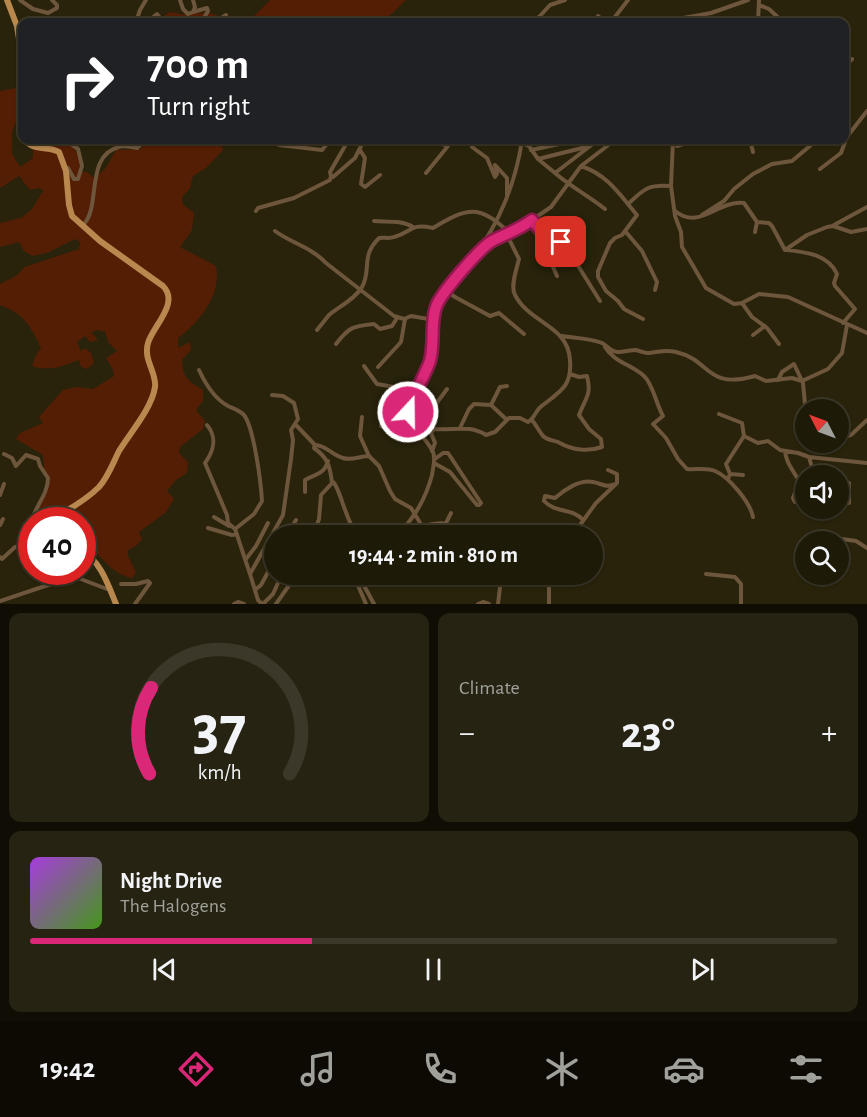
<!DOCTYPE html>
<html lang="en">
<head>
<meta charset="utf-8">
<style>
	:root { --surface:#1e1a08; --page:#262312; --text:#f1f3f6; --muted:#a1a19c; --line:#3c3829; --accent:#db2777 }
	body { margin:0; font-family:"Alegreya Sans",sans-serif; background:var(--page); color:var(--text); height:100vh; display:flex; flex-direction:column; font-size:22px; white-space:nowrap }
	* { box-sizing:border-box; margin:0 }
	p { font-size:20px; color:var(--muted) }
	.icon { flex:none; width:33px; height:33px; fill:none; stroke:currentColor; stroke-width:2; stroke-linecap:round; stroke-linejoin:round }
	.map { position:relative; height:604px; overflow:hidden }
	.sheet { display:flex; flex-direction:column; gap:9px; padding:9px; background:#100e04; flex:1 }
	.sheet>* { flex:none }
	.hud { position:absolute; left:18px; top:18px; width:831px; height:126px; border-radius:12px; box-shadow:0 2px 4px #0004,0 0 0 2px var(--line); background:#202124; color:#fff; overflow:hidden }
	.needle { width:39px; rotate:312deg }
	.buttons { position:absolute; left:795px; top:399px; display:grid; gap:12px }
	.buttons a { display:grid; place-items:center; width:54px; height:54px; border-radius:50%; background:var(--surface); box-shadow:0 2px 4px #0004,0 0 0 2px var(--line); font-size:30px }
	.speed { position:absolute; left:18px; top:507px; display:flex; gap:12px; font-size:30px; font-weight:700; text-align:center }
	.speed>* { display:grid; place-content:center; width:78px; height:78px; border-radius:50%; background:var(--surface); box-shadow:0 2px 4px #0004,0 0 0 2px var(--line); line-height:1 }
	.speed .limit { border:9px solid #d22; background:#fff; color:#111 }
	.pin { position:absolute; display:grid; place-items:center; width:51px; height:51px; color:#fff; margin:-26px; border-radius:12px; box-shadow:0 3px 9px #0006 }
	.me { position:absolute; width:66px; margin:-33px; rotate:21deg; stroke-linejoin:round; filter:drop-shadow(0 0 4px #0008) }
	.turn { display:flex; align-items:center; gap:21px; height:126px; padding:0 30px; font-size:27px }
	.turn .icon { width:78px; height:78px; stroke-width:2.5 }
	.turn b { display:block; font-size:42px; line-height:51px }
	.big { font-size:45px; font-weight:600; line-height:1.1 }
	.sheet .tile { flex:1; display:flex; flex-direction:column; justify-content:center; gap:9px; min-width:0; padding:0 21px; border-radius:12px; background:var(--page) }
	.sheet .dial { align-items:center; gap:0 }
	.dial svg { height:156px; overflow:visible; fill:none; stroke:var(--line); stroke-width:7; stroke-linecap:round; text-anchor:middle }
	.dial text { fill:var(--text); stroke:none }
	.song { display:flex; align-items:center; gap:18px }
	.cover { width:72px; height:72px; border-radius:9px; background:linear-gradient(135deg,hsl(280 70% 55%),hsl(100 70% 35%)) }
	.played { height:6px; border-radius:3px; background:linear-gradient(90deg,var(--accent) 35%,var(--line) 35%) }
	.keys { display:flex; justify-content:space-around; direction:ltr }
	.heat { display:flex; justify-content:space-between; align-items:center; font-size:33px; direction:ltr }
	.sheet .tiles { flex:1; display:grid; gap:9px; grid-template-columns:1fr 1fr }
	.tile:last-child { grid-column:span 2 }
	.trip { position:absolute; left:264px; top:525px; width:339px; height:60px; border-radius:30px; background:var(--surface); box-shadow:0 2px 4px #0004,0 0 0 2px var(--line); font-weight:600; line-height:60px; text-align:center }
	.tab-bar { display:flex; height:96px; justify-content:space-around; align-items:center; background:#0c0a03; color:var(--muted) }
	.tab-bar .icon { width:42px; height:42px }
	.tab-bar .selected { color:var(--accent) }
	.tab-bar b { font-size:27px; color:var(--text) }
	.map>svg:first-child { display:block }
	.green { fill:#541e05 }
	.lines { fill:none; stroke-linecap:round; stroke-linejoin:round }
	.minor { stroke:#6d563c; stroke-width:4 }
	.major { stroke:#b8884f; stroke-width:6 }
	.route-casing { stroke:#8e194d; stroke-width:15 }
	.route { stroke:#db2777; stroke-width:10 }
</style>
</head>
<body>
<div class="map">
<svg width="867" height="604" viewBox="0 0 867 604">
	<rect width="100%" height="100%" fill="#28230a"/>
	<path class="green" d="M270,0H406L383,22H160L159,19L170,12L187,15L206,12L236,22L252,18Z
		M16,88L20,112L12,132V154L20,167L33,158V140H66C76,152 81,154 79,171L87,172L94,178L105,169L116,150L140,149L149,140H220L223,150L206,168L193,176L190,188L182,197L183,205L194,213L192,230L180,247L216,266C222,294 200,322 178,338V348L190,342L191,350L182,360C183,378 188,381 203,390V401L196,410L205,421L203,429L180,447L179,453L188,462L187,473L176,480L167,491L174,499L166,512L139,532L142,539L137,545L128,550V556L136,573L132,578C108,573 104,555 83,544L82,520H34L36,512L49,479L44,469L43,455L16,439L20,433L43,423L39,417L63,390L77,387L93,389L114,376L113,370L106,358L117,351L108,342L105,332L98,330L91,332L98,340L90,342L85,336L77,342L81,351L85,348L91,353L94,363L87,369L81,367L79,360C63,366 49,372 32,366L36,355L41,348C30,325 24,314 0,305V284L16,276L25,267L79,249L80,242L75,239L47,253L32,256L24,251L19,242L0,247V223L21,218L32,209L43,191L40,188L30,190L19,176L0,188V91Z"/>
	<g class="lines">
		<path class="minor" d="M20,0L33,9L48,13L57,8V5L52,0
			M180,0L183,9L188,14L193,12L195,7L193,0
			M759,5L769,9L783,22
			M193,12L207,8L208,11L204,18V22L220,19L226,15
			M598,16L605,22
			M136,22L140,10L146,0
			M147,22L157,14L160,18L159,22
			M531,22L539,17L550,5L565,0
			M611,22L628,0
			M661,22L711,13L748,0
			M758,22L759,0
			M845,62L848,63L852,59
			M473,140L472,147L487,158L495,177L497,174L495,165L507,178V195
			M598,140L555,173C571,187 589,196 605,209
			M673,140L671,186L675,216L681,232L682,247L706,288L734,304L742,303L759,294L788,297L867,333
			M676,140L677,146L696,140
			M750,140L753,152
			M837,140L843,142L867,111
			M521,143L529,146L538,159
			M521,143L538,140
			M279,145L322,150L330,140
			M360,150L365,158L361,184L365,187L380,175
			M531,150L578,140
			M581,166C608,175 620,195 637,215L622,235L615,238L610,243L598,271V277L606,291L618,301L624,309L643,319
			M68,168L74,179H78L82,166L78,149L71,144L75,140
			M820,169L841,153L845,142
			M426,173L448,146L429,140
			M555,173L538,159L590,146
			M331,176L330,172L345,146L344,140
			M628,204C644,189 648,184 671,186
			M256,211L258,208L294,198L330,180L331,176L333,177L355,158L362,144L379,140
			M675,211C700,231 717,200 744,203L757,222L769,223L772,226L785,250L807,235L827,227L833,226L851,232L867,229
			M702,215L724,201L734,189L753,174L772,164L792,161L817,140
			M532,220L540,230H550L567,248L549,258L557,276
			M374,221C387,222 402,220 413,227
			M84,224C101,206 85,155 119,147C124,145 131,147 137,148L145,140
			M834,225L867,207
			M275,231C291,243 311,247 326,263L394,316L404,319L411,316L434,320
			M625,231L642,251L657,282L655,290
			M755,232L757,222
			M567,248L600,301
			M786,250C805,252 828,254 837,274L834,283L835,286L855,309L843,323
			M481,251L492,241L523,226L551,207L581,166L615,140
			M445,290L455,297L490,316L499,313L524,334
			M742,303L752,317L767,328L779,344
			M317,330C321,325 325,320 329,315C340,306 355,299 362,287C372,269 360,257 379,238C384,237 389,239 394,237C413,232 409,223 433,228C466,208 480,203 509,233
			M753,335L765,326
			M562,336C574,338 589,338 602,343C608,346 610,352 618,352C624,352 630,350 636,350C640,351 645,353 649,353C660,352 664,349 676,352C711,360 706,390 755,376L766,381L792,378L802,381L828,369L842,353L847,325
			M336,344C349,327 353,326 374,324L380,329L392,326L397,318
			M605,347C614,362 632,365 644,376C653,384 656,404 663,416L653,424L666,438L678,459L687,469C696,470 706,467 715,471C729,477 750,502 753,517
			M364,366L377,384L394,387L413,399
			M378,367L401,342L405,319
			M199,370C205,383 215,399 228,406C234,409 239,410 244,415C254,428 261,483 262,501L254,514L235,529L250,574
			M778,380L782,372L794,364L803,383L806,415
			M491,405L500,387L507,386
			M719,414L742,423L744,436L726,464L730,474L728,479
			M362,417L360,436L369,456
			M532,420C536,425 539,431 543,436C548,441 555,440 560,443C572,450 588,452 602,447L601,439L589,429L579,415C585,398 592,396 587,376L579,377L570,374
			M295,424L315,445
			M207,425C217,437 214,451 205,463L227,515L228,523L235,529
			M381,426L404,434L414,426
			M460,428L469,409L474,404L491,405L507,420
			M417,430L447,389
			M744,436L758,443L768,441L780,450L798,453L809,457L867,463
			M838,440L851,435L867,420
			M432,451L435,443L431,433L434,429C453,431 469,424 486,435L495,432L509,418H520L528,422C535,418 536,409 543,405C561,391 572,386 570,360C568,325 530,324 515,295C510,286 517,268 519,259L507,235
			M785,451C786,463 793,470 799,481L793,498L795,502H800
			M4,454L12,458L16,466L26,455L38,459L40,466L48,478C48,494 36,505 32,520
			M809,457L813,471L824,476
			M434,463L450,472L477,505H479L481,503L448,453H443L435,459
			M730,474L743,475
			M838,480L849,483V503
			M332,483C330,466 328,458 314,448L315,445C326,445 333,456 343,458C352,461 360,456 369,456L379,466L390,491L395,499L411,508L422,526C434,524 446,519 454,530
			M305,492V480C315,474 324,475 328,461
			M0,495L4,484
			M214,517L229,526
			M583,520C573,508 555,513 544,501L545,496L555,498C564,490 580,479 593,482C604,484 604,488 616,484
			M446,523L451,513
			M32,524V528
			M0,525L3,519
			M208,528L232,535L237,534
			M293,536L290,530L296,520
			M313,536L319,519L321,495L333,482C340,487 346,523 358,536
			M398,536C415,515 425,501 432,475C433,467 436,459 433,452C426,437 411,428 408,412C414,390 430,370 433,347C434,332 430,315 438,301C447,285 462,273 473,258C499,224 516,182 522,140
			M572,536L596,503L617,483V474L608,470
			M835,538L856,541L867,548
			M0,557L2,559L15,547L23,544L25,539L32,533
			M246,559L256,546L268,523
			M353,574L366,604
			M549,574V604
			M706,574L735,577L741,584V604
			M355,578L361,580L374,604
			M121,584H136L148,581L150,583L135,604
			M255,590L261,585L274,561
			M0,601L51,584L78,578L107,589
			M234,604L238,602L244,604
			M262,604L258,600L250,574L283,515L291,459L293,440L291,430L298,419L294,403L283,396L272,395
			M263,604L273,594L282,574
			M276,604L297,574
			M478,604L483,602L489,604
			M498,604L500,587"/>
		<path class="major" d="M7,0L17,26L22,58
			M22,104V132
			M25,140C34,152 47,145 59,152L66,171L69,205L72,216L100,241L163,286C180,303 153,326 148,343C143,360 157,373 155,387C152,408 130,433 119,451C113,463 108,477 99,487C85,501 67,511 50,520
			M32,535L28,543L32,549
			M82,552C100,559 109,587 116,604"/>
	</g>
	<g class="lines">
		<g class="route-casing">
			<path id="route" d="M408,412C413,394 424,378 430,361C435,343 430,324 436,307C440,294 480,248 492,241C506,234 520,229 532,220L540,230H549L561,242"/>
		</g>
		<use href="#route" class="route"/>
	</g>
</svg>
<div class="buttons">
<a><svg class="needle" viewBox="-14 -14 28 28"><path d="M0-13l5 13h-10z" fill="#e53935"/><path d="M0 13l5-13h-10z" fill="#a1a19c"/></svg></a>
<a><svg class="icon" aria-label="sound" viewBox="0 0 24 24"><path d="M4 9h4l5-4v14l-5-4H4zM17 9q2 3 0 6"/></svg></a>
<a><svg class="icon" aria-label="search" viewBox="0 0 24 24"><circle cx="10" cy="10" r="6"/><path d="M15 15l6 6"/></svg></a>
</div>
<div class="speed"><div class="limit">40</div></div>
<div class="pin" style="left:561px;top:242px;background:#d93025"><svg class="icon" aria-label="arrive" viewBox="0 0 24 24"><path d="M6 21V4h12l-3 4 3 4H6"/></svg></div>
<svg class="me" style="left:408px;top:412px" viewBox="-20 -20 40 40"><circle r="17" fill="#db2777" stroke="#fff" stroke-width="3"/><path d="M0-11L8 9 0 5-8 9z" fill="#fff"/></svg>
<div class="trip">19:44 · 2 min · 810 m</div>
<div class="hud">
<div class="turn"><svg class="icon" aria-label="right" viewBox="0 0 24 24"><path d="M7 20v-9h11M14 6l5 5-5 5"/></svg><div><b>700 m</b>Turn right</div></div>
</div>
</div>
<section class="sheet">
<div class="tiles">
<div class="tile dial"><svg viewBox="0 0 100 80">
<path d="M14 69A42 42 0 1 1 86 69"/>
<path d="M14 69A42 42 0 0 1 15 25" stroke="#db2777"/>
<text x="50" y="56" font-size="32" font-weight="700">37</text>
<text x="50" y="72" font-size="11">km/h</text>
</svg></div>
<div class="tile"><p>Climate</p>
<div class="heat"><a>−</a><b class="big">23°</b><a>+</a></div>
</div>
<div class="tile">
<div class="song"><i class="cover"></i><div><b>Night Drive</b><p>The Halogens</p></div></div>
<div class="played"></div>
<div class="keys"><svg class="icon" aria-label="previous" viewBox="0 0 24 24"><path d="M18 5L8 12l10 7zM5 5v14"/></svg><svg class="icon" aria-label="pause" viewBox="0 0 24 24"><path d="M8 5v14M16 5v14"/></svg><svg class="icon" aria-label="next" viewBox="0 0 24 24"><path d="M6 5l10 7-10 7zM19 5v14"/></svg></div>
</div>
</div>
</section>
<nav class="tab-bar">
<b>19:42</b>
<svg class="icon selected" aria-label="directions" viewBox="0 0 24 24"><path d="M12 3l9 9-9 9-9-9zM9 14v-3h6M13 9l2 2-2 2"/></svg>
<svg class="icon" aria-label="music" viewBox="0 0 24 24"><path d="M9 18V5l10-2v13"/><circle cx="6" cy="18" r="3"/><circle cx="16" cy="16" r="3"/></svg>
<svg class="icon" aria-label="phone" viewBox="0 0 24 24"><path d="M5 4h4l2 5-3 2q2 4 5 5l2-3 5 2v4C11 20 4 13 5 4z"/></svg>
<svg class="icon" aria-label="climate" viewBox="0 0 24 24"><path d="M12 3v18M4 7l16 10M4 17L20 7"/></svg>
<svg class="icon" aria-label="car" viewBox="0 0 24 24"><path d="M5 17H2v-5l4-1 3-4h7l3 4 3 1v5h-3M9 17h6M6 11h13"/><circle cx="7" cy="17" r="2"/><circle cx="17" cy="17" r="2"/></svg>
<svg class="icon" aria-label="filters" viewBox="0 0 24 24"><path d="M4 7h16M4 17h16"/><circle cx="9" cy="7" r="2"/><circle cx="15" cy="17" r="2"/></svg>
</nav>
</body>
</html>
